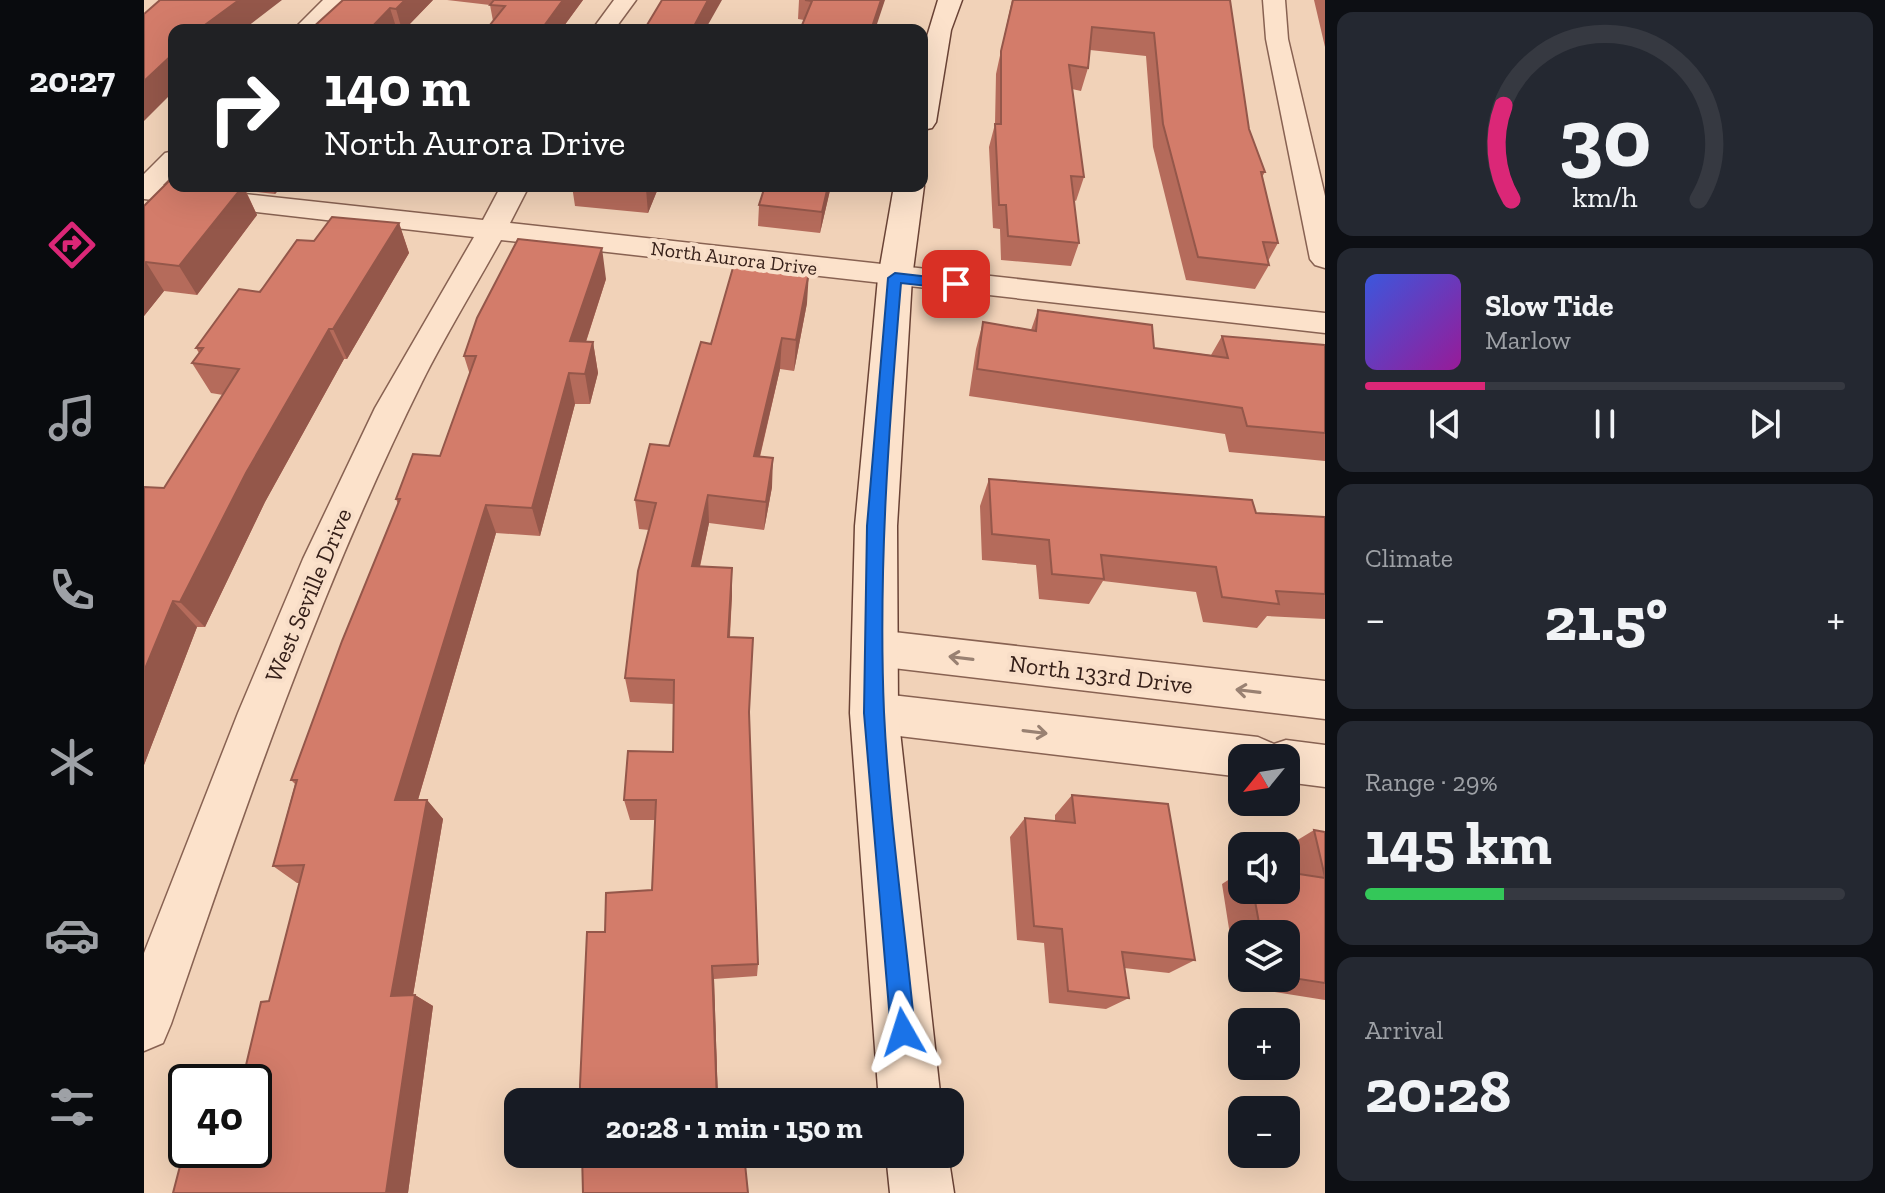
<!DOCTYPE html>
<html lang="en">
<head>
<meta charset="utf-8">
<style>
	:root { --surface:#171b24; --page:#242831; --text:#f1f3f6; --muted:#9ea1a6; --line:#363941; --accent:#db2777 }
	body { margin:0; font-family:"Zilla Slab",serif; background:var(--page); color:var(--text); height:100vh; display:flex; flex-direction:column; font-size:30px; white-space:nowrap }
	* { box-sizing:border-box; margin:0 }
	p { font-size:26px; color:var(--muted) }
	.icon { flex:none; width:44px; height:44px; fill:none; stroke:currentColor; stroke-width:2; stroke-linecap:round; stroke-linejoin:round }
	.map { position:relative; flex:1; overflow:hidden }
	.panel { display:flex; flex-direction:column; gap:12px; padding:12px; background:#0d0f14; width:560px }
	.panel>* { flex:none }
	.banner { position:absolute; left:24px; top:24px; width:760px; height:168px; border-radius:16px; box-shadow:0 8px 32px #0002; background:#202124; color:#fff; overflow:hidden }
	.needle { width:52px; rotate:240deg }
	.fabs { position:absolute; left:1084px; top:744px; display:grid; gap:16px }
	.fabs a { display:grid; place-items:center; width:72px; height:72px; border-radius:16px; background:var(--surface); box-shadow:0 8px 32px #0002; font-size:40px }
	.speed { position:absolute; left:24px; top:1064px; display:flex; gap:16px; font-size:40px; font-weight:700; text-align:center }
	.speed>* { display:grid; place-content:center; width:104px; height:104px; border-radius:50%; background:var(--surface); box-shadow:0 8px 32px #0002; line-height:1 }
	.speed .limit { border:4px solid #111; border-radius:12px; background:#fff; color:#111 }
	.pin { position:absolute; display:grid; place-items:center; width:68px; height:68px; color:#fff; margin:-34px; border-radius:16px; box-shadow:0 4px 12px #0006 }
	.me { position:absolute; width:88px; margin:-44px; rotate:354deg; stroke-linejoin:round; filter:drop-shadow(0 0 6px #0008) }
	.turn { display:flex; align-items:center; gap:28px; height:168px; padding:0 24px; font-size:36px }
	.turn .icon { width:104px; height:104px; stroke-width:2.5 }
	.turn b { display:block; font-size:56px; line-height:68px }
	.big { font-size:60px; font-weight:800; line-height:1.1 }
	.panel .widget { flex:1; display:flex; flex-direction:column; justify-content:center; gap:12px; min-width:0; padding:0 28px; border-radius:16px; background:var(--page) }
	.panel .dial { align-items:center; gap:0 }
	.dial svg { height:208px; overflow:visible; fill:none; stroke:var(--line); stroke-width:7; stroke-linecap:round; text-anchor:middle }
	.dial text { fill:var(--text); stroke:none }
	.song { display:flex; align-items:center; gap:24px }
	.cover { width:96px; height:96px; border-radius:12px; background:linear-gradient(135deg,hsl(230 70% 55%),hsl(300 70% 35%)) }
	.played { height:8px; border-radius:4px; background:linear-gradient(90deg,var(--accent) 25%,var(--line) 25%) }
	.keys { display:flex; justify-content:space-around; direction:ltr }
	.heat { display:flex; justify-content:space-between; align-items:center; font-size:44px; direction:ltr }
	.charge { height:12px; border-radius:6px; background:linear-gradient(90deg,#34c759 29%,var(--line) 0) }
	.trip { position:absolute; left:360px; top:1088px; width:460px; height:80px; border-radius:16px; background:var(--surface); box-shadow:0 8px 32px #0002; font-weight:800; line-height:80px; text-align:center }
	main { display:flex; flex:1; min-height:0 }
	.menu { display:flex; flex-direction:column; width:144px; justify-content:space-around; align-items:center; background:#090b0e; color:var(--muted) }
	.menu .icon { width:56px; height:56px }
	.menu .on { color:var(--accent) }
	.menu b { font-size:36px; color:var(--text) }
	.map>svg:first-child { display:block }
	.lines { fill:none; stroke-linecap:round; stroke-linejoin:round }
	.street-casing { stroke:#886252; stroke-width:3 }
	.secondary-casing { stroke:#6a4336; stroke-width:3 }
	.street { fill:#fce2cb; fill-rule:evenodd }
	.secondary { fill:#fce2cb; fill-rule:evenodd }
	.wall { fill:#b56b5b; fill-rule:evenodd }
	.shaded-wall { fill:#94574a }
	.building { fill:#d37c6a; stroke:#94574a; stroke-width:2 }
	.oneway { stroke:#998172 }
	.route { fill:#1a73e8; stroke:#114b97; stroke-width:2 }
	.labels { text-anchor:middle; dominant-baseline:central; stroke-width:8; stroke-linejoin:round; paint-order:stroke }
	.far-street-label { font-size:20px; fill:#362019; stroke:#f8dec8 }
	.street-label { font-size:24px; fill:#362019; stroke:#f8dec8 }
</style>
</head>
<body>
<main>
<nav class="menu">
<b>20:27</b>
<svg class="icon on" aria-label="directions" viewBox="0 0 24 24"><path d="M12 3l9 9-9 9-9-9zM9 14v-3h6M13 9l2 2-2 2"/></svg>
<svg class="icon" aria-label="music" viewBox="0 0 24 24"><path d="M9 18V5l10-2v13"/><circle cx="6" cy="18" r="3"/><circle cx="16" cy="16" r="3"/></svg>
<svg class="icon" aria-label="phone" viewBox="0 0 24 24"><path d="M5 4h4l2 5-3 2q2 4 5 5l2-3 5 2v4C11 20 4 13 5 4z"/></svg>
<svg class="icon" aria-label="climate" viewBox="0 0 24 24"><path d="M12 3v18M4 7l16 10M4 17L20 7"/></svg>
<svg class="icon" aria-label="car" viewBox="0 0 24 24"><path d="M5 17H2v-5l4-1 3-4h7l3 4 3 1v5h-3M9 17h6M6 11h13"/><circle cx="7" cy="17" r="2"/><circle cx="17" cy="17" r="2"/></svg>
<svg class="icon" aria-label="filters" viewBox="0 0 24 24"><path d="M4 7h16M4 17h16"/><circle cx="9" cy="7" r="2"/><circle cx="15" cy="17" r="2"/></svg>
</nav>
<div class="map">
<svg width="1181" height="1193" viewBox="0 0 1181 1193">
	<rect width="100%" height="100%" fill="#f1d2b8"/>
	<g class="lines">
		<g class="street-casing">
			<path id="street" d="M179,0H203L173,30H149Z
				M470,0H492L470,30H448Z
				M1119,0H1141L1144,39L1181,196V268L1171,265L1166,259L1122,39Z
				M30,151V174L19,185L339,220L357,186H385L366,223L1181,313V333L357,240C331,287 302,334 278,382C176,588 101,807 27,1024L19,1043L0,1051V953L94,713L159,559L231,408L330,237L0,199V174L21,153Z
				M732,630L1181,681V719L732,666L717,661L711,648L717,635Z
				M730,693L1114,737L1130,744L1142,740L1181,745V787L1142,782V758H1098V777L730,733L715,727L708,713L715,699Z"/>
		</g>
		<g class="secondary-casing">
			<path id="secondary" d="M794,0H818L807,30L792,122L788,128L778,130V53Z
				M778,183L780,186L768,278L753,526L754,713L797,1102H735L706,713L711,526L734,278L750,186H778Z
				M742,1154H804L810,1193H746Z"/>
		</g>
		<use href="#street" class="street"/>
		<use href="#secondary" class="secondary"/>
	</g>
	<path class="wall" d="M289,0L260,30H166L180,18Z
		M303,0H439L417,30H342L349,21L346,5Z
		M655,0H741L660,20L654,19Z
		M868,0H1086L1105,129L1121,172L1118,177L1134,243L1124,261L1125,265L1111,289L1042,280L1009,147L1002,56L946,50L944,68L937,91L928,89L940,177L932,201L930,200L935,243L927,266L857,260L856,229L849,228L845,147L851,124L852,74Z
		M1170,0H1181V48V47Z
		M30,186H138L131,194L102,191L113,215L53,295L20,291L0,316V206Z
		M238,186H290L286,192Z
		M428,186H515L504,213L431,206Z
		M621,186H687L676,233L614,226L615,205Z
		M255,223L265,253L203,359H200L121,502L61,627H53L0,765V487L20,488L79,395L67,393L48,363L55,353L52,348L170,241Z
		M462,279L442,342H449L454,373L446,404H431L396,536L352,533L274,800H283L299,819L269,995H271L289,1006L264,1193H29L110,1150L125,1001L156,883H153L129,866L151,784L147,780L254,504L252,499L296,456L326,375L320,356Z
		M663,303L650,371L636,369L616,457L628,487L620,530L565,523L556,567L588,595L586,637L605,717L614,964L613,976L570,979L574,1102H436L461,932L508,890L512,820H486L480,800L529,752L530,704L486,702L481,678L505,530L495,529L491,500L525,446L567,344Z
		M894,310L1010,348L1067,355L1078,336L1181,345V461L1085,452L1081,434L825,396L832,349L839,322L887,330Z
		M845,479L1112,513L1181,517V619L1123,616L1113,628L1059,622L1052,592L959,581L945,604L895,599L892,565L838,560L836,506Z
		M928,795L1051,960L1025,973L980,968L985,998L962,1009L905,1003L900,943L873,940L866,837L881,818L911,821V815Z
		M1170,830L1181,832V1000L1094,986L1078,884L1098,871V890H1142L1145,873L1142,858V847ZM1098,934H1142V978H1098Z"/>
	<path class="shaded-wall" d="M95,0H138L99,30H54Z
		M261,0H289L260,30H258L252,9Z
		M419,0H439L417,30H397Z
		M564,0H578L561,30H548Z
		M737,0H741L731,30H727Z
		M246,8L253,30H225Z
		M30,53V91L0,121V81Z
		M99,186L113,215L53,295L35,266Z
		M127,186H138L131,194Z
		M503,186H515L504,213L502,189Z
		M684,186H687L676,233L678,212Z
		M255,223L265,253L203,359L189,329Z
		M458,248L462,279L432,372L426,341Z
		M2,262L20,291L0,316V264Z
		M665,272L663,303L650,371L652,340Z
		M185,329L200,359L121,502L61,627L36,602L102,473Z
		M638,338L636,369L609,485L610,456Z
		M449,342L454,373L446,404L441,374Z
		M425,373L431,404L396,536L388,508Z
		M629,458L628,487L620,530L622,502Z
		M564,495L565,523L550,593L548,566Z
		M342,505L352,533L268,820L251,800Z
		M588,568V595L584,662V637Z
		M29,601L53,627L0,765V671Z
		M283,800L299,819L267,1007L247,996Z
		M568,966L570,979L574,1102H573Z
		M271,995L289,1006L264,1193H242Z"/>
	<path class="building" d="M16,0H95L54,30H30V53L0,81V14Z
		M199,0H261L252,9L246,8L225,30H166Z
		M350,0H419L397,30H342L361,6L346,5Z
		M518,0H564L548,30H500Z
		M661,0H737L727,30H656L668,1Z
		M869,0H1086L1105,129L1121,172H1117L1134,243L1119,242L1125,265L1054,257L1019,124L1010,33L948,27L944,68L925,65L940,177L927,176L935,243L864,236L862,205H855L851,124H857V51Z
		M28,178H30V186H99L35,266L2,262L0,264V206Z
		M475,186H503L502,189Z
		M621,186H684L678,212L615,205Z
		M188,217L255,223L189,329H185L102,473L36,602L29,601L0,671V487L20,488L95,369L48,363L59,348H52L95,289L116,292L153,240L170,241Z
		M374,239L458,248L426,341L449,342L441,374L425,373L388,508L342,505L251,800H283L247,996L271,995L242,1193H29L42,1143V1150H110V1082H98L117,1002L125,1001L160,865L129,866L153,780H147L198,641L256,499H252L269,454L296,456L332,356H320L333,318Z
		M590,264L665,272L652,340L638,338L610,456L629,458L622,502L564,495L548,566L588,568L584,637L609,638L605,712L614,964L568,966L573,1102H436V1085L443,932H461L462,893L508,890L512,800H480L484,751L529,752L530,680L481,678L494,571L512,503L491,500L506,444L525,446L557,342L567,344Z
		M894,310L1008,325L1010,348L1084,358L1078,336L1181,345V433L1103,426L1098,408L833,369L839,322L892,331Z
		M845,479L1108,500L1112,513L1181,517V594L1132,591L1135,604L1078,597L1072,567L957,555L960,579L908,574L905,540L848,534Z
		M928,795L1024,804L1051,960L978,952L985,998L924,991L918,929L890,926L881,818L931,823Z
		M1170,830L1181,832V877Z
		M1142,872L1181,878V983L1142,977V934H1117L1109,890H1142Z
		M438,1154H600L604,1193H439Z"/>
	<defs><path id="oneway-shaft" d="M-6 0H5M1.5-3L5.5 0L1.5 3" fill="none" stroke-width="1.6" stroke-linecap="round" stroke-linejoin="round" transform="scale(2)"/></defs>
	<g class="oneway">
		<use href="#oneway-shaft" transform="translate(817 658) rotate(-173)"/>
		<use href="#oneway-shaft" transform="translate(1104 691) rotate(-173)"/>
		<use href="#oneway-shaft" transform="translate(891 732) rotate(7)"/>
	</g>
	<path class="route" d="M751,273L812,280L819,284L812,289L757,283C745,425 734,570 740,712C745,819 761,926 771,1032L767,1041L759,1044L750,1041L747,1032L720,713L723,526L744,278Z"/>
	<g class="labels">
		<g class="far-street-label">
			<text transform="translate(590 258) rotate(7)">North Aurora Drive</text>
		</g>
		<g class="street-label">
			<text transform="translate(164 595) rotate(-67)">West Seville Drive</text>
			<text transform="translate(957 674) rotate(7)">North 133rd Drive</text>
		</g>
	</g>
</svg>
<div class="fabs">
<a><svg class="needle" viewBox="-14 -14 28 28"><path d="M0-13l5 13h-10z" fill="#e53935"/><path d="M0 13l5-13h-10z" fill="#9ea1a6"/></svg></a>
<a><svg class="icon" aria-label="sound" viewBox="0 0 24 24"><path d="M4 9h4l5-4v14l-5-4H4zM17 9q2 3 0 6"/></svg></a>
<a><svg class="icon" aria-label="layers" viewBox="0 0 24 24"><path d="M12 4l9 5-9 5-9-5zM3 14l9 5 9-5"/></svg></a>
<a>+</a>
<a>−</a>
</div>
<div class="speed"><div class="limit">40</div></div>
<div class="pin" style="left:812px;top:284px;background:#d93025"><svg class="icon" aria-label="arrive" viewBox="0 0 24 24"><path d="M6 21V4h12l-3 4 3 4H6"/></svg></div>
<svg class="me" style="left:759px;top:1032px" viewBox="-20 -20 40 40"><path d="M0-17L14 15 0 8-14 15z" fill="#1a73e8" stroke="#fff" stroke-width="4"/></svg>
<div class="trip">20:28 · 1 min · 150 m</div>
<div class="banner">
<div class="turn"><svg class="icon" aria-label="right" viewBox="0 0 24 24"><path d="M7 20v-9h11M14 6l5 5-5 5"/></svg><div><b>140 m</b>North Aurora Drive</div></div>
</div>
</div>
<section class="panel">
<div class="widget dial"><svg viewBox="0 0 100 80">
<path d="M14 69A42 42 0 1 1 86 69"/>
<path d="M14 69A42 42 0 0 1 11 33" stroke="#db2777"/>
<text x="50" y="56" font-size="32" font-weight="700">30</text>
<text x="50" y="72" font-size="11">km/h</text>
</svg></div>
<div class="widget">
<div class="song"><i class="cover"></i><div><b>Slow Tide</b><p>Marlow</p></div></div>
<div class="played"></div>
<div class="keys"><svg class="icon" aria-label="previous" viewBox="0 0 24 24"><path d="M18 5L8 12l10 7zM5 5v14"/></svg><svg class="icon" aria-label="pause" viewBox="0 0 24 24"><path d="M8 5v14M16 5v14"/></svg><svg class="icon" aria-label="next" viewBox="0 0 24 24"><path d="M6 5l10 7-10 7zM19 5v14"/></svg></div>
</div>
<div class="widget"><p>Climate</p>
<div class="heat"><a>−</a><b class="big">21.5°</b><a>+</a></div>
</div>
<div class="widget"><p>Range · 29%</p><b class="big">145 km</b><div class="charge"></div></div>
<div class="widget"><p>Arrival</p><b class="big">20:28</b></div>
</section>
</main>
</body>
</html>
